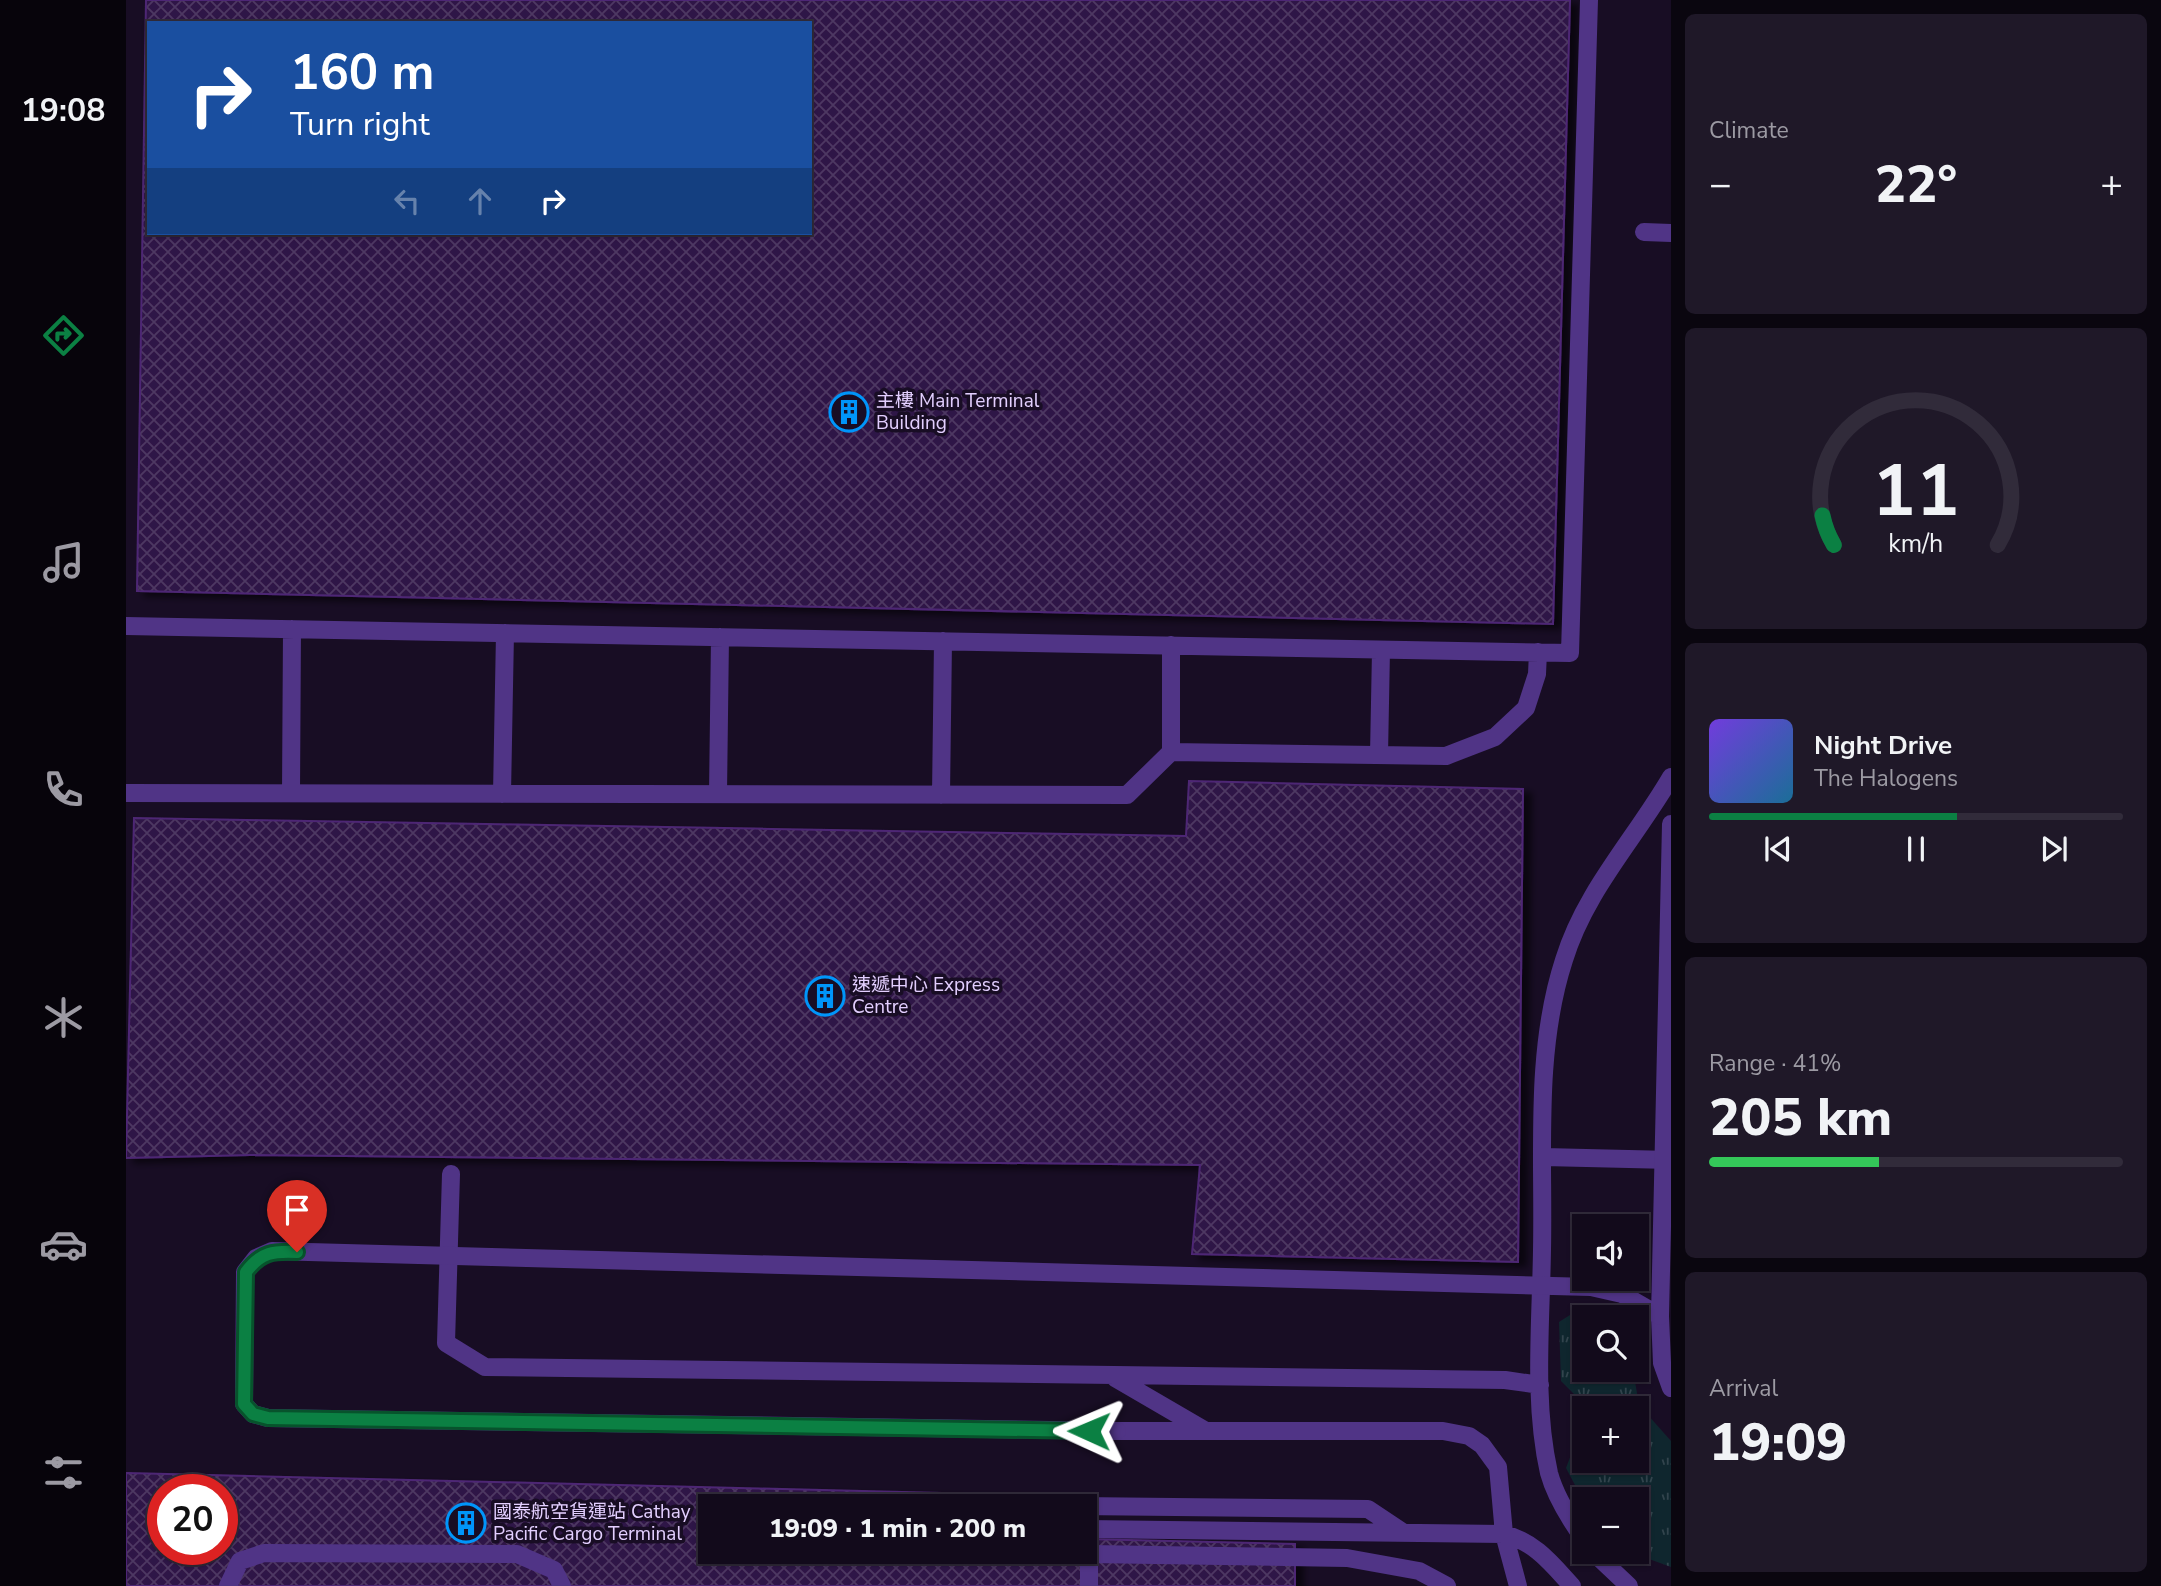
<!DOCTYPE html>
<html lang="en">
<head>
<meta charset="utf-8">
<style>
	:root { --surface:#120a1b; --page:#1f1828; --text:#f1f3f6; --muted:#9c9aa3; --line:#312b3a; --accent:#0b8043 }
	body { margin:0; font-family:"Nunito Sans","Noto Sans TC",sans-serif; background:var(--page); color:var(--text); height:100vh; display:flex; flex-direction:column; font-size:26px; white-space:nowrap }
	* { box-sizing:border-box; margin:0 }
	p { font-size:23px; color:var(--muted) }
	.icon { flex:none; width:38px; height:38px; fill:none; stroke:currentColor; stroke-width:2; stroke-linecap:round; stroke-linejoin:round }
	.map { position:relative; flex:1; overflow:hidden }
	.sheet { display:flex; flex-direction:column; gap:14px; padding:14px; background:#0a060f; width:490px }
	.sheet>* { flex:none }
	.banner { position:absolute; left:21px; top:21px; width:665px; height:214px; border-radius:0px; box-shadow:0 2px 5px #0004,0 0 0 2px var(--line); background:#1a4fa0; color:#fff; overflow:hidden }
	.controls { position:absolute; left:1446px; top:1214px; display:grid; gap:14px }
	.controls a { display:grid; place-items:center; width:77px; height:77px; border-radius:0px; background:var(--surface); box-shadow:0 2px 5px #0004,0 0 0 2px var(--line); font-size:35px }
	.speed { position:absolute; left:21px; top:1474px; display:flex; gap:14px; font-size:35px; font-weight:700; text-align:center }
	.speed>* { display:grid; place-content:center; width:91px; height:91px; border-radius:50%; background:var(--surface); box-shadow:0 2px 5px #0004,0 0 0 2px var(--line); line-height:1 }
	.speed .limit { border:10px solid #d22; background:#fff; color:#111 }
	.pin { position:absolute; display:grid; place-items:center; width:60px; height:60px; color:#fff; margin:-72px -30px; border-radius:50% 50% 50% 0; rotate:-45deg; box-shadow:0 0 7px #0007 }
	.pin .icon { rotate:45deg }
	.me { position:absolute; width:77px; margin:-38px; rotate:271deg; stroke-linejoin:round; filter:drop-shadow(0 0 5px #0008) }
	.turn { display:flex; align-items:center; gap:24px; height:147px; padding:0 28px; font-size:32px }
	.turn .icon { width:91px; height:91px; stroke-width:2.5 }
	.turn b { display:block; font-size:49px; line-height:60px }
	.lanes { display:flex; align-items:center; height:66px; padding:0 28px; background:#0003; justify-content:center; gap:35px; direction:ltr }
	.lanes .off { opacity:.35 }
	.big { font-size:52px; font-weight:800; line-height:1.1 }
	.sheet .card { flex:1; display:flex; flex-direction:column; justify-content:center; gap:10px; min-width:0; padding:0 24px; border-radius:10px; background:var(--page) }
	.sheet .dial { align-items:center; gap:0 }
	.dial svg { height:182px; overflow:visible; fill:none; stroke:var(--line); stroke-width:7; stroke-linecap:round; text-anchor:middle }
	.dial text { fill:var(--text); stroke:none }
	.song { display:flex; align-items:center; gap:21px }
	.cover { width:84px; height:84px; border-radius:10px; background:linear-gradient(135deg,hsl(260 70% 55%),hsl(200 70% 35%)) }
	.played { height:7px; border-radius:4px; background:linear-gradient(90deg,var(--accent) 60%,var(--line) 60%) }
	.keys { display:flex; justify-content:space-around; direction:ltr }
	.heat { display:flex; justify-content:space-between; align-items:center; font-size:38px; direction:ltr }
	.charge { height:10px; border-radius:5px; background:linear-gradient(90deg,#34c759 41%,var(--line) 0) }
	.trip { position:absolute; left:572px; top:1494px; width:399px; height:70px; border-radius:0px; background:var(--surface); box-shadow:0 2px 5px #0004,0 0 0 2px var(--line); font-weight:800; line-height:70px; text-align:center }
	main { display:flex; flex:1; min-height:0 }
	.menu { display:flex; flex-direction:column; width:126px; justify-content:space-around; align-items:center; background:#07040b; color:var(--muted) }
	.menu .icon { width:49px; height:49px }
	.menu .on { color:var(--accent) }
	.menu b { font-size:32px; color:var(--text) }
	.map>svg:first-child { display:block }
	.grass { fill:url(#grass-tufts); fill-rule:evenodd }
	.building { fill:url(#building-cross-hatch); stroke:#4e2874; stroke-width:2; fill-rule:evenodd; filter:url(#shadow) }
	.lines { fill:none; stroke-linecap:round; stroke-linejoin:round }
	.service { stroke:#503486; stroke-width:18 }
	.service-bridge { stroke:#503486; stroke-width:18 }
	.route-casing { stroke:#07532c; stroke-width:18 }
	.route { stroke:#0b8043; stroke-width:12 }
	.labels { text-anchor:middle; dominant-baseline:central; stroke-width:7; stroke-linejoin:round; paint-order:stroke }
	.poi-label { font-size:19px; fill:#e3cfff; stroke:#180d24; text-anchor:start }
</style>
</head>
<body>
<main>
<nav class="menu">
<b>19:08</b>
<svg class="icon on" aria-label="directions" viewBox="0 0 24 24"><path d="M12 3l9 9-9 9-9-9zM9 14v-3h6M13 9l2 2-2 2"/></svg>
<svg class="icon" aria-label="music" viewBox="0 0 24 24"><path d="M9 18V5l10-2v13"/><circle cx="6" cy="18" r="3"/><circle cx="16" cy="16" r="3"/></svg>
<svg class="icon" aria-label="phone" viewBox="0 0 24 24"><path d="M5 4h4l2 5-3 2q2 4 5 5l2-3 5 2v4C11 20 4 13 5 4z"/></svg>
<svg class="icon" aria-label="climate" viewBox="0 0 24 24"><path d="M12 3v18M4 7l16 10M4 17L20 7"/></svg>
<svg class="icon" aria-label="car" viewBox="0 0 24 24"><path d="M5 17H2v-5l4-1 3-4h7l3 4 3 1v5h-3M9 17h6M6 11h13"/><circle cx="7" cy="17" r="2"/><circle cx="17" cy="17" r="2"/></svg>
<svg class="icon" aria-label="filters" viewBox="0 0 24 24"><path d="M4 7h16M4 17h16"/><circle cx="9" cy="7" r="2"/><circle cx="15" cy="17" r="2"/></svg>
</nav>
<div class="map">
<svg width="1545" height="1586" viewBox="0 0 1545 1586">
	<defs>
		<pattern id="grass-tufts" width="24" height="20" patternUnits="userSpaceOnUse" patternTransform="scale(1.75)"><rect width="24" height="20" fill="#0f262e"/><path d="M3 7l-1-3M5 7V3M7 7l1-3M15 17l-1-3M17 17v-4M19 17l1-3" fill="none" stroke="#32444d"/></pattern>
		<pattern id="building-cross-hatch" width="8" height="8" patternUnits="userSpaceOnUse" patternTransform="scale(1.75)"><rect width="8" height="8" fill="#2f1746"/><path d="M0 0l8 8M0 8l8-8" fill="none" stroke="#4d3862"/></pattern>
		<filter id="shadow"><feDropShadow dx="8" dy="4.5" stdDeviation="3.5" flood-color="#0009"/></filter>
	</defs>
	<rect width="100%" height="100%" fill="#180d24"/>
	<path class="grass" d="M1455,1308L1488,1318H1458V1370H1507L1513,1405L1545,1441V1567L1504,1552H1510V1500L1458,1502L1440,1468L1455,1429L1453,1399L1435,1381L1433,1322ZM1458,1409H1510V1461H1458Z"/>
	<path class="building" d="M20,0H1444L1427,624L11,591ZM23,23H684V233H23Z
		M1063,781L1397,789L1392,1262L1066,1254L1074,1165L124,1155L0,1158L8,818L1060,836Z
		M0,1473L942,1496V1507H584V1552H959V1539L1169,1544V1586H0ZM37,1489H96V1549H37Z"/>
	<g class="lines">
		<path class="service" d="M1518,232L1545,233
			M0,626L1444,653L1463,0
			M1045,645V752
			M1253,755L1255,650
			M0,793L1001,795L1045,752L1320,756L1369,737L1400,708L1411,674L1412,652
			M165,793L166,629
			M376,794L379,633
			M592,794L594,637
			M815,795L817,641
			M1418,1157L1545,1160
			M325,1174L320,1343L359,1367L1379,1380L1414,1385
			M1534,1316L1536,1363L1545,1388
			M989,1378L1080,1431
			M991,1431H1317L1343,1436L1356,1445L1372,1467L1378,1534L1392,1586
			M951,1506L1242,1509L1278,1533
			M959,1529L1378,1534C1409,1542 1425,1563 1446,1586
			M1458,1539C1445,1521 1429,1495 1423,1473C1407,1402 1415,1323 1416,1250C1418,1155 1408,1052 1438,960C1459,891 1509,839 1545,777
			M1467,1552L1503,1586
			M102,1586L114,1561L138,1553L391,1554L428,1570L436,1586
			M963,1586V1554L1221,1558L1293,1571L1321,1586"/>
		<path class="service-bridge" d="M1534,1316L1545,824
			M991,1431L142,1418L127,1414L118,1404L119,1272L130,1258L146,1251L1465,1287L1496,1294L1534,1316"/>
	</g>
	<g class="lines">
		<g class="route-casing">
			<path id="route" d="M171,1252C147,1251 135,1252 120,1272L118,1404L127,1414L142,1418L963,1431"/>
		</g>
		<use href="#route" class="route"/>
	</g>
	<defs>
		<g id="building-ring" transform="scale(2.0125)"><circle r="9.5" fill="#180d24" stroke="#0095fa" stroke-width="1.5"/><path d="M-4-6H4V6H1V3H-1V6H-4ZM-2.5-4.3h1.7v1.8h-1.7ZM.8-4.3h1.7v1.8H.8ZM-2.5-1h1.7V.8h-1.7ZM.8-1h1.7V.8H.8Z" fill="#0095fa"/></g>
	</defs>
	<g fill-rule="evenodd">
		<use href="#building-ring" x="723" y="412"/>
		<use href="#building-ring" x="699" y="996"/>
		<use href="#building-ring" x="340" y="1523"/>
	</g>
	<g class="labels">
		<g class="poi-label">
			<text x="750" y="401">主樓 Main Terminal<tspan x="750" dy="22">Building</tspan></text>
			<text x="726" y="985">速遞中心 Express<tspan x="726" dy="22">Centre</tspan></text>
			<text x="367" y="1512">國泰航空貨運站 Cathay<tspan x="367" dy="22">Pacific Cargo Terminal</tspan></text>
		</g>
	</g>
</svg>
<div class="controls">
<a><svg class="icon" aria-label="sound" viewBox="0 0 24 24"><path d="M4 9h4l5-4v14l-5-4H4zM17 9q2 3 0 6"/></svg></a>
<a><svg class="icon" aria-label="search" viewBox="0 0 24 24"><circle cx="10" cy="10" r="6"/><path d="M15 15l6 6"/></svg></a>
<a>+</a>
<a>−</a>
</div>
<div class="speed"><div class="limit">20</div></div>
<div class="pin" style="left:171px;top:1252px;background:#d93025"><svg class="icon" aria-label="arrive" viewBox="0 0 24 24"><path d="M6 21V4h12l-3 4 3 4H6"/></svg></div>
<svg class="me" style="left:963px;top:1431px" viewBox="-20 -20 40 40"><path d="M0-17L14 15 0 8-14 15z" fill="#0b8043" stroke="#fff" stroke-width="4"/></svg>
<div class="trip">19:09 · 1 min · 200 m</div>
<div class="banner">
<div class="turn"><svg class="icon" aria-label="right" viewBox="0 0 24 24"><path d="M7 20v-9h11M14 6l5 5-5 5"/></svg><div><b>160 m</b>Turn right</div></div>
<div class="lanes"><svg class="icon off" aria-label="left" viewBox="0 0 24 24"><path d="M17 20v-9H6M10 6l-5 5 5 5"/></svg><svg class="icon off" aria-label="ahead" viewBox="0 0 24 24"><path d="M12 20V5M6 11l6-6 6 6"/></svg><svg class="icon" aria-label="right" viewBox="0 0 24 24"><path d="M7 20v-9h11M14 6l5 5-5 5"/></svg></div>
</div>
</div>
<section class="sheet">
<div class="card"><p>Climate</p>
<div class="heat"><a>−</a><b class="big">22°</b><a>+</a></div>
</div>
<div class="card dial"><svg viewBox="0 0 100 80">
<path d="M14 69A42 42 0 1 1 86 69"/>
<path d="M14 69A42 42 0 0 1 9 56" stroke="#0b8043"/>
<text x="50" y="56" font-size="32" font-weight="700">11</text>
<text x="50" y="72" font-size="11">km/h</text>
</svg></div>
<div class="card">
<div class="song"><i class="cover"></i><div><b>Night Drive</b><p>The Halogens</p></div></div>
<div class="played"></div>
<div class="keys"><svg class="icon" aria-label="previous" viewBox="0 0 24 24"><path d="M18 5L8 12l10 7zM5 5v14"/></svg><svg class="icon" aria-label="pause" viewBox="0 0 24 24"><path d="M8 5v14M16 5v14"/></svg><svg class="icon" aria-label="next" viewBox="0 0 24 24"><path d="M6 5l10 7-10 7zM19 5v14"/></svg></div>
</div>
<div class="card"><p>Range · 41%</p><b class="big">205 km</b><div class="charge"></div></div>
<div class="card"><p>Arrival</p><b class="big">19:09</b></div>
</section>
</main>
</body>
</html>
